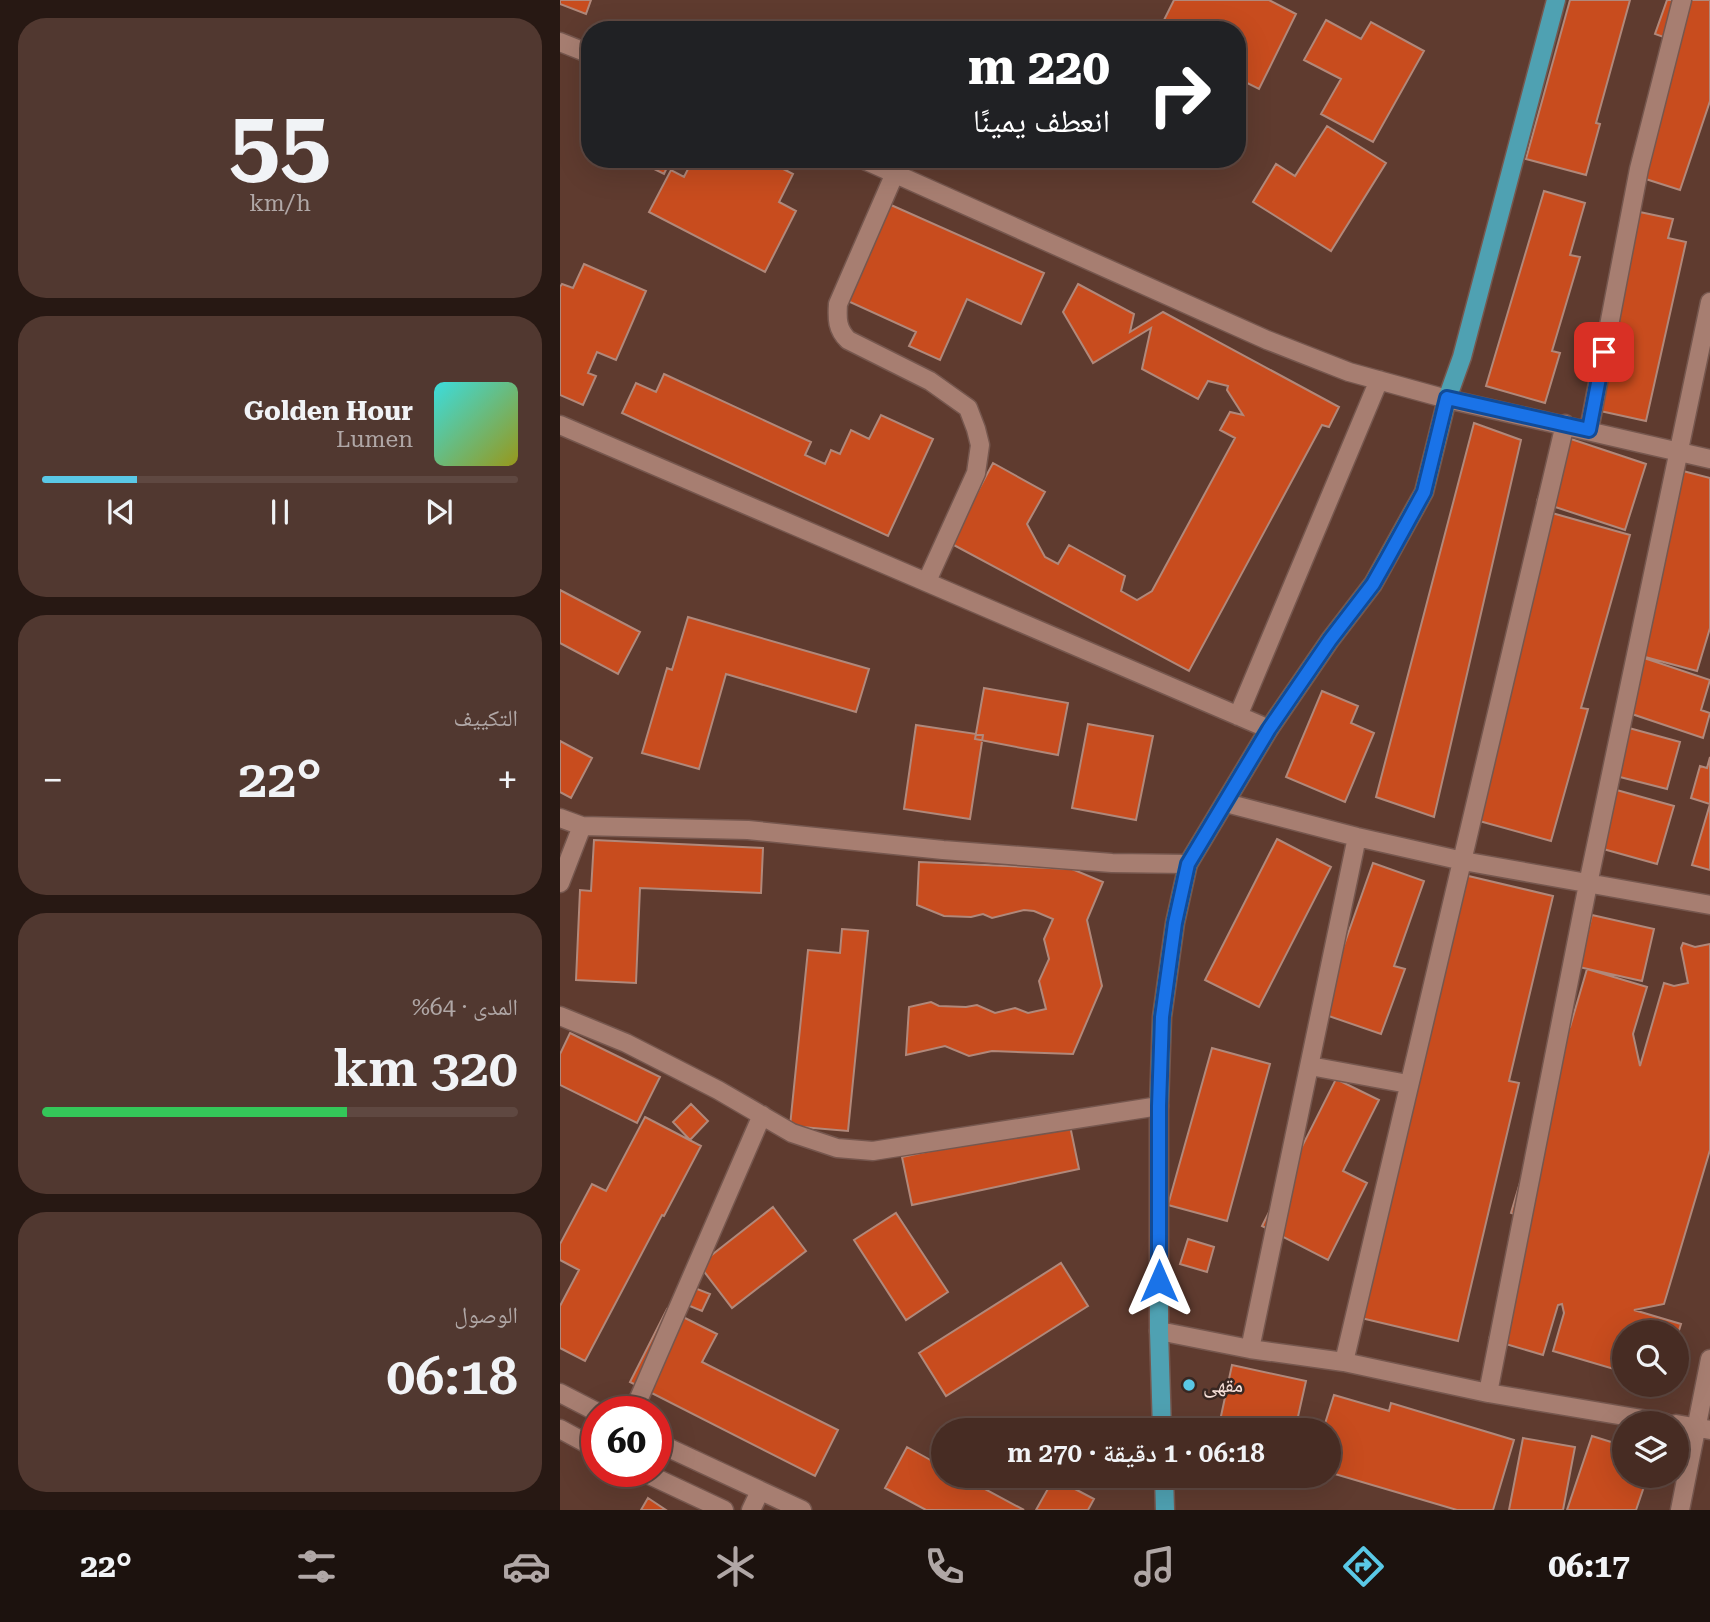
<!DOCTYPE html>
<html lang="ar">
<head>
<meta charset="utf-8">
<style>
	:root { --surface:#472c23; --page:#513830; --text:#f1f3f6; --muted:#b0a7a6; --line:#5f4841; --accent:#5ac8e6 }
	body { margin:0; font-family:"Roboto Serif","Noto Naskh Arabic",serif; background:var(--page); color:var(--text); direction:rtl; height:100vh; display:flex; flex-direction:column; font-size:26px; white-space:nowrap }
	* { box-sizing:border-box; margin:0 }
	p { font-size:23px; color:var(--muted) }
	.icon { flex:none; width:38px; height:38px; fill:none; stroke:currentColor; stroke-width:2; stroke-linecap:round; stroke-linejoin:round }
	.map { position:relative; flex:1; overflow:hidden; direction:ltr }
	.sheet { display:flex; flex-direction:column; gap:18px; padding:18px; background:#271813; width:560px }
	.sheet>* { flex:none }
	.banner { position:absolute; left:21px; top:21px; width:665px; height:147px; border-radius:28px; box-shadow:0 7px 28px #0002,0 0 0 2px var(--line); direction:rtl; background:#202124; color:#fff; overflow:hidden }
	.fabs { position:absolute; left:1052px; top:1320px; display:grid; gap:14px }
	.fabs a { display:grid; place-items:center; width:77px; height:77px; border-radius:50%; background:var(--surface); box-shadow:0 7px 28px #0002,0 0 0 2px var(--line); font-size:35px }
	.speed { position:absolute; left:21px; top:1396px; display:flex; gap:14px; font-size:35px; font-weight:700; text-align:center }
	.speed>* { display:grid; place-content:center; width:91px; height:91px; border-radius:50%; background:var(--surface); box-shadow:0 7px 28px #0002,0 0 0 2px var(--line); line-height:1 }
	.speed .limit { border:10px solid #d22; background:#fff; color:#111 }
	.pin { position:absolute; display:grid; place-items:center; width:60px; height:60px; color:#fff; margin:-30px; border-radius:14px; box-shadow:0 4px 10px #0006 }
	.me { position:absolute; width:77px; margin:-38px; rotate:0deg; stroke-linejoin:round; filter:drop-shadow(0 0 5px #0008) }
	.turn { display:flex; align-items:center; gap:24px; height:147px; padding:0 21px; font-size:32px }
	.turn .icon { width:91px; height:91px; stroke-width:2.5 }
	.turn b { display:block; font-size:49px; line-height:60px }
	.big { font-size:52px; font-weight:600; line-height:1.1 }
	.sheet .widget { flex:1; display:flex; flex-direction:column; justify-content:center; gap:10px; min-width:0; padding:0 24px; border-radius:28px; background:var(--page) }
	.sheet .dial { align-items:center; gap:0 }
	.dial b { font-size:91px; line-height:1 }
	.song { display:flex; align-items:center; gap:21px }
	.cover { width:84px; height:84px; border-radius:10px; background:linear-gradient(135deg,hsl(180 70% 55%),hsl(60 70% 35%)) }
	.played { height:7px; border-radius:4px; background:linear-gradient(90deg,var(--accent) 20%,var(--line) 20%) }
	.keys { display:flex; justify-content:space-around; direction:ltr }
	.heat { display:flex; justify-content:space-between; align-items:center; font-size:38px; direction:ltr }
	.charge { height:10px; border-radius:5px; background:linear-gradient(90deg,#34c759 64%,var(--line) 0) }
	.trip { position:absolute; left:371px; top:1418px; width:410px; height:70px; border-radius:35px; background:var(--surface); box-shadow:0 7px 28px #0002,0 0 0 2px var(--line); font-weight:600; line-height:70px; text-align:center; direction:rtl }
	.menu { display:flex; height:112px; justify-content:space-around; align-items:center; background:#1c120e; color:var(--muted) }
	.menu .icon { width:49px; height:49px }
	.menu .active { color:var(--accent) }
	.menu b { font-size:32px; color:var(--text) }
	main { display:flex; flex:1; min-height:0 }
	.map>svg:first-child { display:block }
	.building { fill:#c84c1e; stroke:#b1887a; stroke-width:2 }
	.lines { fill:none; stroke-linecap:round; stroke-linejoin:round }
	.minor-casing { stroke:#76574e; stroke-width:21 }
	.major-casing { stroke:#76574e; stroke-width:21 }
	.minor { stroke:#a77e71; stroke-width:18 }
	.major { stroke:#4fa1b2; stroke-width:18 }
	.route-casing { stroke:#114b97; stroke-width:18 }
	.route { stroke:#1a73e8; stroke-width:12 }
	.poi-dot { fill:#5ac8e6; stroke:#382722; stroke-width:2.5 }
	.labels { text-anchor:middle; dominant-baseline:central; stroke-width:5; stroke-linejoin:round; paint-order:stroke }
	.poi-label { font-size:21px; fill:#f9e2db; stroke:#382722; text-anchor:start }
</style>
</head>
<body>
<main>
<div class="map">
<svg width="1150" height="1510" viewBox="0 0 1150 1510">
	<rect width="100%" height="100%" fill="#5f3b2f"/>
	<path class="building" d="M0,0H31L26,14L0,4Z
		M614,0H709L736,14L699,89L677,78V30H599Z
		M1010,0H1070L1036,123L1040,124L1026,175L966,159Z
		M1107,0H1150V101L1120,190L1070,174L1115,41L1095,34Z
		M766,20L801,39L811,22L864,51L813,142L761,114L781,79L744,60Z
		M767,126L826,163L771,251L693,202L716,164L735,176Z
		M74,159H111L104,174Z
		M123,159H204L233,174L219,202L236,211L205,272L89,212L111,170L124,177L131,163Z
		M984,191L1025,203L1010,255L1020,257L992,351L1000,353L985,403L926,386Z
		M322,201L484,273L461,324L407,299L380,360L349,346L356,332L279,297Z
		M1075,211L1113,219L1108,238L1126,242L1086,421L1031,409Z
		M24,264L86,291L56,360L37,352L28,373L36,376L23,405L0,395V287L2,284L13,288Z
		M518,284L574,314L570,332L603,312L779,407L769,427L762,425L629,671L390,543L433,463L485,492L467,524L485,557L498,564L509,545L565,576L561,591L577,600L592,591L675,438L660,430L670,412L683,415L667,390L668,386L648,381L638,399L582,369L591,328L533,363L503,312Z
		M104,374L251,442L245,455L265,464L271,450L280,454L291,430L309,439L321,415L373,439L328,536L62,413L76,383L96,392Z
		M914,423L961,440L874,817L816,797Z
		M999,435L1086,464L1065,530L977,501Z
		M1123,471L1150,478V628L1137,671L1074,654Z
		M992,513L1070,535L1021,708L1028,709L991,841L905,817Z
		M0,590L80,632L58,674L0,643Z
		M128,617L309,669L296,712L166,674L139,769L82,753L107,668L112,670Z
		M1075,655L1150,680L1141,710L1150,713L1143,738L1057,709Z
		M424,688L508,703L498,755L415,739Z
		M762,691L798,706L791,723L814,733L785,802L726,777Z
		M528,724L593,736L576,820L512,808Z
		M356,725L423,735L410,819L344,809Z
		M1069,728L1120,742L1107,789L1056,776Z
		M0,741L32,758L11,798L0,792Z
		M1150,757V870L1132,865L1150,804L1131,798L1140,766L1147,768Z
		M1053,789L1114,806L1097,864L1036,847Z
		M717,839L771,867L699,1007L645,980Z
		M34,840L203,848L201,893L80,888L76,983L16,980L20,890L31,891Z
		M359,862L512,869L543,882L527,920L542,986L513,1054L432,1051L409,1056L385,1046L346,1055L349,1007L371,1002L379,1006L406,1007L417,1005L435,1013L455,1008L468,1013L486,1009L479,981L489,959L484,939L493,919L474,911L464,910L432,918L423,914L411,917L384,916L357,905Z
		M813,863L864,881L834,966L845,969L821,1034L760,1013Z
		M900,874L993,896L949,1081L959,1083L898,1341L801,1318Z
		M1032,915L1094,929L1082,981L1019,967Z
		M282,929L308,931L288,1131L230,1126L248,950L280,953Z
		M1123,943L1135,947L1150,944V1150L1104,1304L1074,1310L1121,1324L1116,1340V1332H1064V1372L993,1351L1004,1313L1002,1304L998,1305L983,1355L929,1339L965,1218L951,1213L1006,1028L1010,1027L1027,969L1087,987L1073,1034L1080,1066L1104,983L1114,986L1128,983L1121,948Z
		M10,1033L100,1077L77,1123L0,1085V1054Z
		M652,1048L710,1064L667,1221L608,1205Z
		M776,1079L819,1100L783,1171L807,1183L768,1260L702,1226Z
		M131,1104L148,1121L130,1140L113,1122Z
		M85,1117L141,1146L104,1216L102,1215L25,1361L0,1348V1306L19,1270L0,1260V1244L32,1184L46,1191Z
		M509,1121L519,1169L352,1205L342,1157Z
		M213,1207L246,1251L172,1308L139,1265Z
		M336,1213L388,1292L346,1320L294,1240Z
		M628,1239L654,1247L647,1272L620,1264Z
		M501,1263L528,1306L386,1396L359,1353Z
		M127,1285L150,1294L142,1311L120,1302Z
		M107,1309L157,1334L142,1362L278,1430L255,1476L70,1382Z
		M672,1365L746,1381L735,1430H658Z
		M774,1395L829,1411L831,1403L954,1440L933,1510H897L768,1472V1430H763Z
		M1032,1436L1064,1446V1475H1088L1076,1510H1007Z
		M963,1438L1015,1447L1003,1510H949Z
		M347,1447L383,1467V1475H399L464,1510H366L325,1488Z
		M494,1478L534,1499L528,1510H476Z
		M88,1498L106,1510H81Z"/>
	<g class="lines">
		<g class="minor-casing">
			<path id="minor" d="M0,42L30,54
				M302,159L707,340L789,372L887,399L1150,459
				M335,173L278,304C277,319 277,329 288,340L370,381L408,408L416,429L420,445L416,473L367,581
				M0,425L709,729
				M1029,430L1079,169L1122,0
				M678,716L819,380
				M666,803L797,837L903,861L1150,905
				M0,818L22,826L188,830L383,850L552,863L628,864
				M0,883L22,826
				M0,1016L66,1043L158,1090L232,1133L277,1148L313,1151L599,1106
				M750,1066L848,1084
				M599,1331L690,1349L784,1362L928,1393L1106,1423
				M690,1349L797,837
				M784,1362L1005,424
				M0,1393L37,1412
				M928,1393L1028,884L1150,302
				M73,1412L202,1115
				M1116,1424L1150,1430
				M0,1429L37,1449
				M96,1442L242,1510
				M83,1472L164,1510
				M191,1510L200,1491
				M1120,1510L1150,1359"/>
		</g>
		<g class="major-casing">
			<path id="major" d="M602,1430L599,1331V1106L602,1017L615,923L628,864L709,729L770,640L813,584L864,492L887,399L902,357L996,0
				M604,1475L605,1510"/>
		</g>
		<use href="#minor" class="minor"/>
		<use href="#major" class="major"/>
	</g>
	<g class="lines">
		<g class="route-casing">
			<path id="route" d="M599,1281V1106L602,1017L615,923L628,864L709,729L770,640L813,584L826,561L864,492L887,398L1029,430L1044,352"/>
		</g>
		<use href="#route" class="route"/>
	</g>
	<circle class="poi-dot" cx="629" cy="1385" r="7"/>
	<g class="labels">
		<g class="poi-label">
			<text x="643" y="1385">مقهى</text>
		</g>
	</g>
</svg>
<div class="fabs">
<a><svg class="icon" aria-label="search" viewBox="0 0 24 24"><circle cx="10" cy="10" r="6"/><path d="M15 15l6 6"/></svg></a>
<a><svg class="icon" aria-label="layers" viewBox="0 0 24 24"><path d="M12 4l9 5-9 5-9-5zM3 14l9 5 9-5"/></svg></a>
</div>
<div class="speed"><div class="limit">60</div></div>
<div class="pin" style="left:1044px;top:352px;background:#d93025"><svg class="icon" aria-label="arrive" viewBox="0 0 24 24"><path d="M6 21V4h12l-3 4 3 4H6"/></svg></div>
<svg class="me" style="left:599px;top:1281px" viewBox="-20 -20 40 40"><path d="M0-17L14 15 0 8-14 15z" fill="#1a73e8" stroke="#fff" stroke-width="4"/></svg>
<div class="trip">06:18 · 1 دقيقة · 270 m</div>
<div class="banner">
<div class="turn"><svg class="icon" aria-label="right" viewBox="0 0 24 24"><path d="M7 20v-9h11M14 6l5 5-5 5"/></svg><div><b>220 m</b>انعطف يمينًا</div></div>
</div>
</div>
<section class="sheet">
<div class="widget dial"><b>55</b><p>km/h</p></div>
<div class="widget">
<div class="song"><i class="cover"></i><div><b>Golden Hour</b><p>Lumen</p></div></div>
<div class="played"></div>
<div class="keys"><svg class="icon" aria-label="previous" viewBox="0 0 24 24"><path d="M18 5L8 12l10 7zM5 5v14"/></svg><svg class="icon" aria-label="pause" viewBox="0 0 24 24"><path d="M8 5v14M16 5v14"/></svg><svg class="icon" aria-label="next" viewBox="0 0 24 24"><path d="M6 5l10 7-10 7zM19 5v14"/></svg></div>
</div>
<div class="widget"><p>التكييف</p>
<div class="heat"><a>−</a><b class="big">22°</b><a>+</a></div>
</div>
<div class="widget"><p>المدى · 64%</p><b class="big">320 km</b><div class="charge"></div></div>
<div class="widget"><p>الوصول</p><b class="big">06:18</b></div>
</section>
</main>
<nav class="menu">
<b>06:17</b>
<svg class="icon active" aria-label="directions" viewBox="0 0 24 24"><path d="M12 3l9 9-9 9-9-9zM9 14v-3h6M13 9l2 2-2 2"/></svg>
<svg class="icon" aria-label="music" viewBox="0 0 24 24"><path d="M9 18V5l10-2v13"/><circle cx="6" cy="18" r="3"/><circle cx="16" cy="16" r="3"/></svg>
<svg class="icon" aria-label="phone" viewBox="0 0 24 24"><path d="M5 4h4l2 5-3 2q2 4 5 5l2-3 5 2v4C11 20 4 13 5 4z"/></svg>
<svg class="icon" aria-label="climate" viewBox="0 0 24 24"><path d="M12 3v18M4 7l16 10M4 17L20 7"/></svg>
<svg class="icon" aria-label="car" viewBox="0 0 24 24"><path d="M5 17H2v-5l4-1 3-4h7l3 4 3 1v5h-3M9 17h6M6 11h13"/><circle cx="7" cy="17" r="2"/><circle cx="17" cy="17" r="2"/></svg>
<svg class="icon" aria-label="filters" viewBox="0 0 24 24"><path d="M4 7h16M4 17h16"/><circle cx="9" cy="7" r="2"/><circle cx="15" cy="17" r="2"/></svg>
<b>22°</b>
</nav>
</body>
</html>
